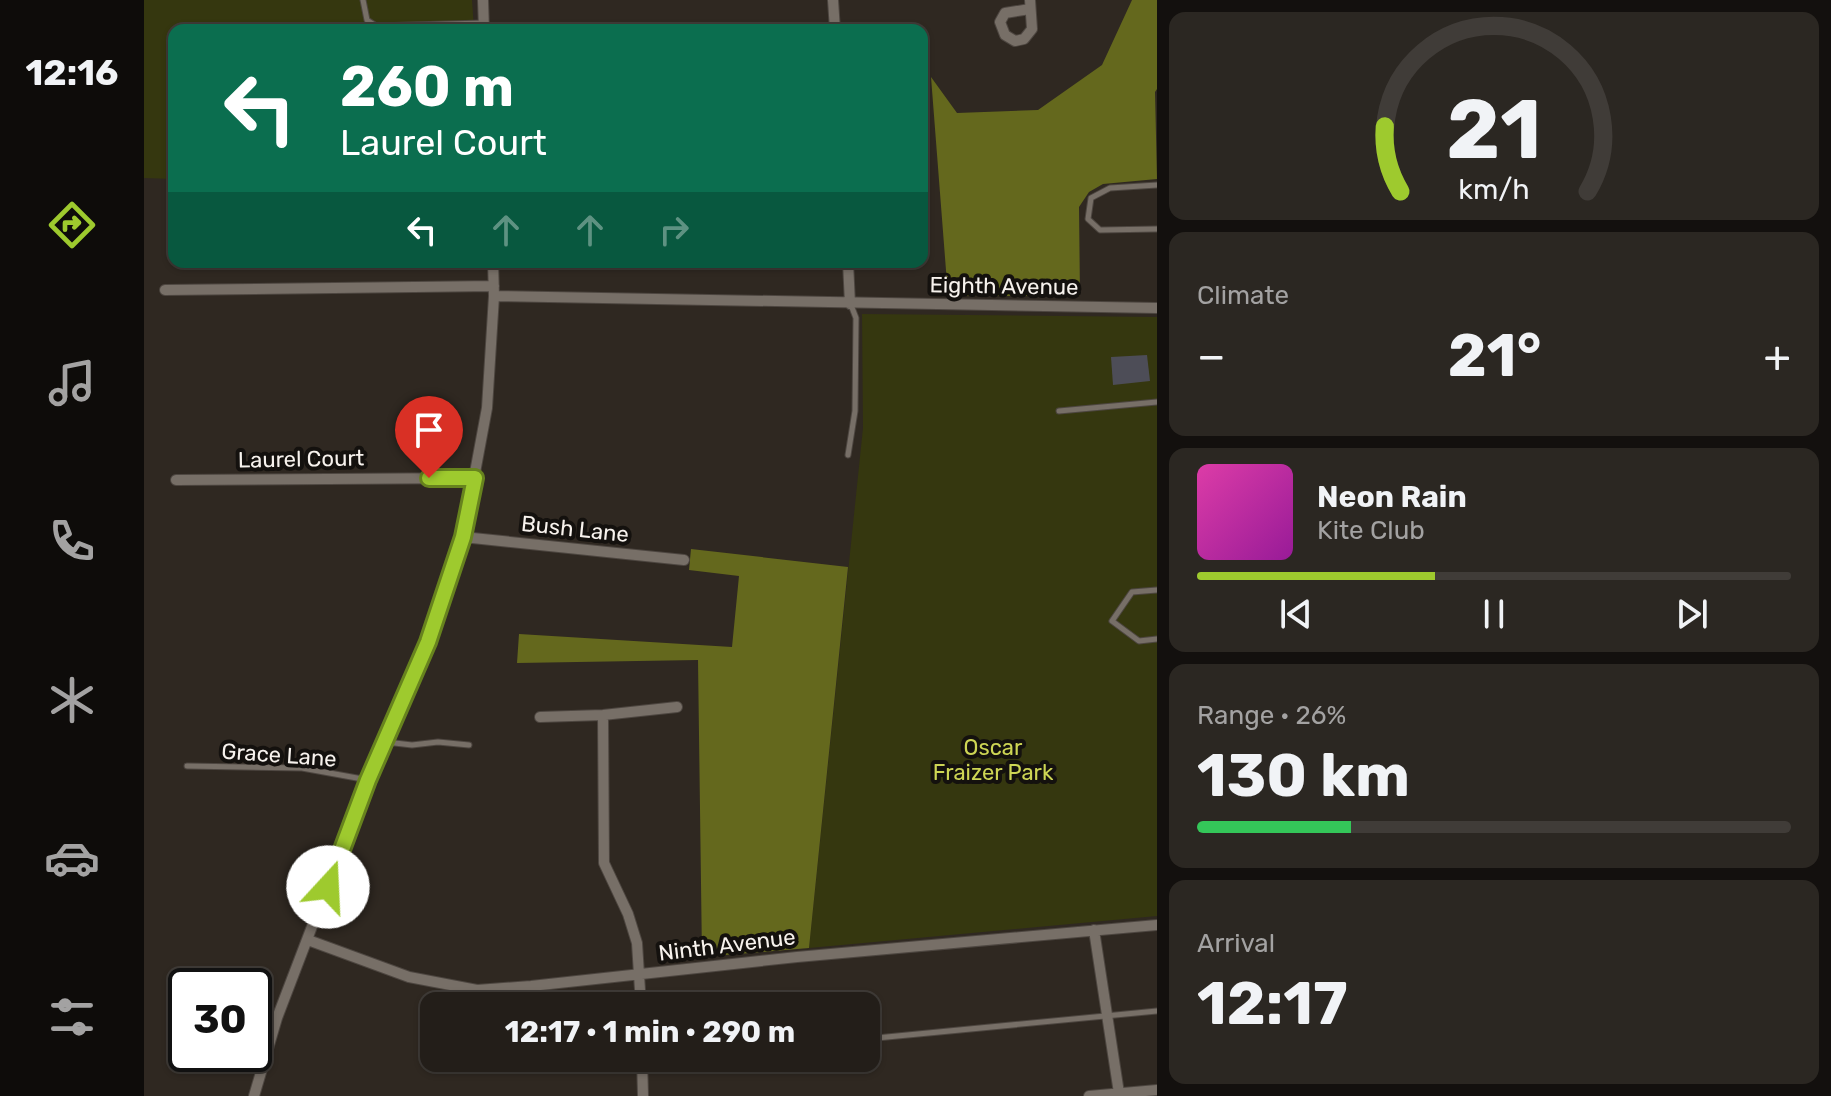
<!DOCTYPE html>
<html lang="en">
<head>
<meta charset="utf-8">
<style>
	:root { --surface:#231e19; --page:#2b2722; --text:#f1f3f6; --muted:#a3a2a2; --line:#403c38; --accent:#9eca2e }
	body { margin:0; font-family:Rubik,sans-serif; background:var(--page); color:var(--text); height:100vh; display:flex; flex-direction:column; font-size:30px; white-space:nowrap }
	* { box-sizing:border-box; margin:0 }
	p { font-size:26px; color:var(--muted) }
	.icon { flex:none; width:44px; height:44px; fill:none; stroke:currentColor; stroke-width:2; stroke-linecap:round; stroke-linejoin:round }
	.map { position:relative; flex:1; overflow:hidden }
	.panel { display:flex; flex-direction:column; gap:12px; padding:12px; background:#13100e; width:674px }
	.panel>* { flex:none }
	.hud { position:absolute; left:24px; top:24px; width:760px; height:244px; border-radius:16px; box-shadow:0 2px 6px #0004,0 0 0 2px var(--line); background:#0b6e4f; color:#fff; overflow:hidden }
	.speed { position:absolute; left:24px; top:968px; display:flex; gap:16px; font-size:40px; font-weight:700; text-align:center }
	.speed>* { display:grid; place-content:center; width:104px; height:104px; border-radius:50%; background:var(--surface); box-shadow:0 2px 6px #0004,0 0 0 2px var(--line); line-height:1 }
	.speed .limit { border:4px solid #111; border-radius:12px; background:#fff; color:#111 }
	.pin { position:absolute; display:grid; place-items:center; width:68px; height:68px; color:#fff; margin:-82px -34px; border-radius:50% 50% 50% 0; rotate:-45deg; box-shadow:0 0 8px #0007 }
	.pin .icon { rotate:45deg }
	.me { position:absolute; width:88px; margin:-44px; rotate:20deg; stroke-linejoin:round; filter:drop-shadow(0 0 6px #0008) }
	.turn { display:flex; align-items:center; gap:28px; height:168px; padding:0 40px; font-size:36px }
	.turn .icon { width:104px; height:104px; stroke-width:2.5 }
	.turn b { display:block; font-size:56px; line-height:68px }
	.lanes { display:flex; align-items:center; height:76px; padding:0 40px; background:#0003; justify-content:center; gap:40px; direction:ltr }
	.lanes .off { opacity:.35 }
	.big { font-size:60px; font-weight:700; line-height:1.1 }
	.panel .card { flex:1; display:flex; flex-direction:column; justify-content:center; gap:12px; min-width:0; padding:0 28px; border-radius:16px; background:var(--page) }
	.panel .dial { align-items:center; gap:0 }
	.dial svg { height:208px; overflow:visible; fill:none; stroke:var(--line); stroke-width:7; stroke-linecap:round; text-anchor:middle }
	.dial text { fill:var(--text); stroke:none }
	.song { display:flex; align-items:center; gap:24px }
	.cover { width:96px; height:96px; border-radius:12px; background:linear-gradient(135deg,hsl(320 70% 55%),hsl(300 70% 35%)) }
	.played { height:8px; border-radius:4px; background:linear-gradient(90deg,var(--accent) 40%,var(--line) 40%) }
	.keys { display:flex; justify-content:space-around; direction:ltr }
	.heat { display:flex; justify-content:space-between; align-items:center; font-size:44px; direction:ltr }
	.charge { height:12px; border-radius:6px; background:linear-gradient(90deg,#34c759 26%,var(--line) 0) }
	.trip { position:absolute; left:276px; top:992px; width:460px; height:80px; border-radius:16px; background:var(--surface); box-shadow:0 2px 6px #0004,0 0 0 2px var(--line); font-weight:700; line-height:80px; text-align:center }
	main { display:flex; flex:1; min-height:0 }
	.tabs { display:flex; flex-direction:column; width:144px; justify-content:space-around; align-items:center; background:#0e0c0a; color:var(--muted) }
	.tabs .icon { width:56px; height:56px }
	.tabs .active { color:var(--accent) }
	.tabs b { font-size:36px; color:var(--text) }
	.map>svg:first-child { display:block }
	.green { fill:#35370f }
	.forest { fill:#64681d }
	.building { fill:#4d4d57 }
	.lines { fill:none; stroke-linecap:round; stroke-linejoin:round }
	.service-casing { stroke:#4d4640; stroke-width:7 }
	.minor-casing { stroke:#4d4640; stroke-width:12 }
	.service { stroke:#776f67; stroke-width:5 }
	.minor { stroke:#776f67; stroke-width:10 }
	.route-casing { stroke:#67831e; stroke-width:20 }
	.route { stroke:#9eca2e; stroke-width:14 }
	.labels { text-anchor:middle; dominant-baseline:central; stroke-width:8; stroke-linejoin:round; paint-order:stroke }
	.street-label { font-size:22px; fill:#f7f2ed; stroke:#14110e }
	.park-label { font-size:22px; fill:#cdd554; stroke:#14110e }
</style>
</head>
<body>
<main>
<nav class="tabs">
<b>12:16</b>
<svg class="icon active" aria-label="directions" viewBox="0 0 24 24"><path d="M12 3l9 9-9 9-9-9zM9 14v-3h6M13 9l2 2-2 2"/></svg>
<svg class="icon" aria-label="music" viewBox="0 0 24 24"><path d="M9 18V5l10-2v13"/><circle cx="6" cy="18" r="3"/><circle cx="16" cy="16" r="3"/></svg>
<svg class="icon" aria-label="phone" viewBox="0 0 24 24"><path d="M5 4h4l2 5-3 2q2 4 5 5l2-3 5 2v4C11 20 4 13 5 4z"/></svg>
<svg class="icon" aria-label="climate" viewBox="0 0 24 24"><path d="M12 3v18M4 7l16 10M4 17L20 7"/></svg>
<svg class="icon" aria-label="car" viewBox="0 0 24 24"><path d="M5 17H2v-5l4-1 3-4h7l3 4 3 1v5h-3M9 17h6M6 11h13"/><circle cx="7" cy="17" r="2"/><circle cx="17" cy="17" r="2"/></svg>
<svg class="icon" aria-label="filters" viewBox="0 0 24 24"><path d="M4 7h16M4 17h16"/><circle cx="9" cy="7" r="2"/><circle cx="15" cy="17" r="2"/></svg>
</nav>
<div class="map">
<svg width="1013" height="1096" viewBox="0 0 1013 1096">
	<rect width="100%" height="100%" fill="#2f2821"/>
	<path class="green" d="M0,0H328L330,30H30V179L0,178Z
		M718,314L1013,317V916L665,948L719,428Z"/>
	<path class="forest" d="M988,0H1013V89L1011,92L1013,179L959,184L945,192L935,207L936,296H804L787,77L813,113L894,110L958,65Z
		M547,549L704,567L665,948L558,957L554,660L373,663L375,634L588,647L595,576L545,570Z"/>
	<path class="building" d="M1003,355L1006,381L969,385L967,357Z"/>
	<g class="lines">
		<g class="service-casing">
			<path id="service" d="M219,0L223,20L232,26L339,23
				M1013,185L966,188L947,198L944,219L956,230L1013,229
				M915,411L1013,402
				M704,455L711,411L712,318L707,305
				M1013,590L988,592L968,621L995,641L1013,639
				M242,742L268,745L294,742L325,745
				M43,766L158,768L224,780
				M722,1039L1013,1011
				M429,1069L525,1058"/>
		</g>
		<g class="minor-casing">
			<path id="minor" d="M339,0L340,30
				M689,0L691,30
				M886,0L888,29L880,39L871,41L861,35L856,22L861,13L886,9
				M704,262L706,304
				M21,290L350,286
				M350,296L1013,308
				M32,480L331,478
				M319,537L540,560
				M459,715L460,863L484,914L493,943L497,1006
				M396,717L459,715L533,707
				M950,930L975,1093
				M164,940L265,977L333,990L387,986L653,957L1013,925
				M498,1058L499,1096
				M110,1096L133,1018L224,780L284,642L319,537L343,408L350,296L349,262
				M945,1096L1013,1090"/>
		</g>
		<use href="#service" class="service"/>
		<use href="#minor" class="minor"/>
	</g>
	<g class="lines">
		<g class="route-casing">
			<path id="route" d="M184,887L224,780L284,642L319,537L331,478H285"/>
		</g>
		<use href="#route" class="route"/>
	</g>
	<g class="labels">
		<g class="street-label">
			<text transform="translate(860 286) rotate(1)">Eighth Avenue</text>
			<text transform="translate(157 459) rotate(-1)">Laurel Court</text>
			<text transform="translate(431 529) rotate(6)">Bush Lane</text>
			<text transform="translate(135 755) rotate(4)">Grace Lane</text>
			<text transform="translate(583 945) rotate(-7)">Ninth Avenue</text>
		</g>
		<g class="park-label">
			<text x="849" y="747">Oscar<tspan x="849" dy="25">Fraizer Park</tspan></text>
		</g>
	</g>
</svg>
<div class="speed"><div class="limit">30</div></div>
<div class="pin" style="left:285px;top:478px;background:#d93025"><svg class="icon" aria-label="arrive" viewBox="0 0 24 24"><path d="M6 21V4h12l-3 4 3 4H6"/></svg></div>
<svg class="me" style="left:184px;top:887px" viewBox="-20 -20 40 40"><circle r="19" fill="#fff"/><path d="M0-13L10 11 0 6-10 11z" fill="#9eca2e"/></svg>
<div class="trip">12:17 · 1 min · 290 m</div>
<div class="hud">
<div class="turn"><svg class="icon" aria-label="left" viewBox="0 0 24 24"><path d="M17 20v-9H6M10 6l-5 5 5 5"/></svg><div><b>260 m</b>Laurel Court</div></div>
<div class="lanes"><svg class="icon" aria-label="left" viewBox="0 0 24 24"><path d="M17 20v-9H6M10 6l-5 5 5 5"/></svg><svg class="icon off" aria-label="ahead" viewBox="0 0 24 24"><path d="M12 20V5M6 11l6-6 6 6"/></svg><svg class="icon off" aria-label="ahead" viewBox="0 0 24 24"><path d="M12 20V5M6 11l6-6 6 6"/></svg><svg class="icon off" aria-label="right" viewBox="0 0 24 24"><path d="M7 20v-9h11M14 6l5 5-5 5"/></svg></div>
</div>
</div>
<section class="panel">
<div class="card dial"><svg viewBox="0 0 100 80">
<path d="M14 69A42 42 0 1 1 86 69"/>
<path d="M14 69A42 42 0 0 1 8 44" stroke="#9eca2e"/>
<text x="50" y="56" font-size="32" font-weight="700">21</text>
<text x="50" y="72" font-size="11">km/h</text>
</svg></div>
<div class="card"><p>Climate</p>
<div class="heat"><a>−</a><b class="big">21°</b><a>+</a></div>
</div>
<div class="card">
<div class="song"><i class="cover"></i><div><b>Neon Rain</b><p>Kite Club</p></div></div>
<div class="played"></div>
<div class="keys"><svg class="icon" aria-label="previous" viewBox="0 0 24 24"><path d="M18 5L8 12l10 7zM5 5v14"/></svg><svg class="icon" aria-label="pause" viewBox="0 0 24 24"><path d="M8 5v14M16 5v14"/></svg><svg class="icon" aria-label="next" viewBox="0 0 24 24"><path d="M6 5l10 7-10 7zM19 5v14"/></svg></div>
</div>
<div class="card"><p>Range · 26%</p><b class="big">130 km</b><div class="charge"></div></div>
<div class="card"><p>Arrival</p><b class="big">12:17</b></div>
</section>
</main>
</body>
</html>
